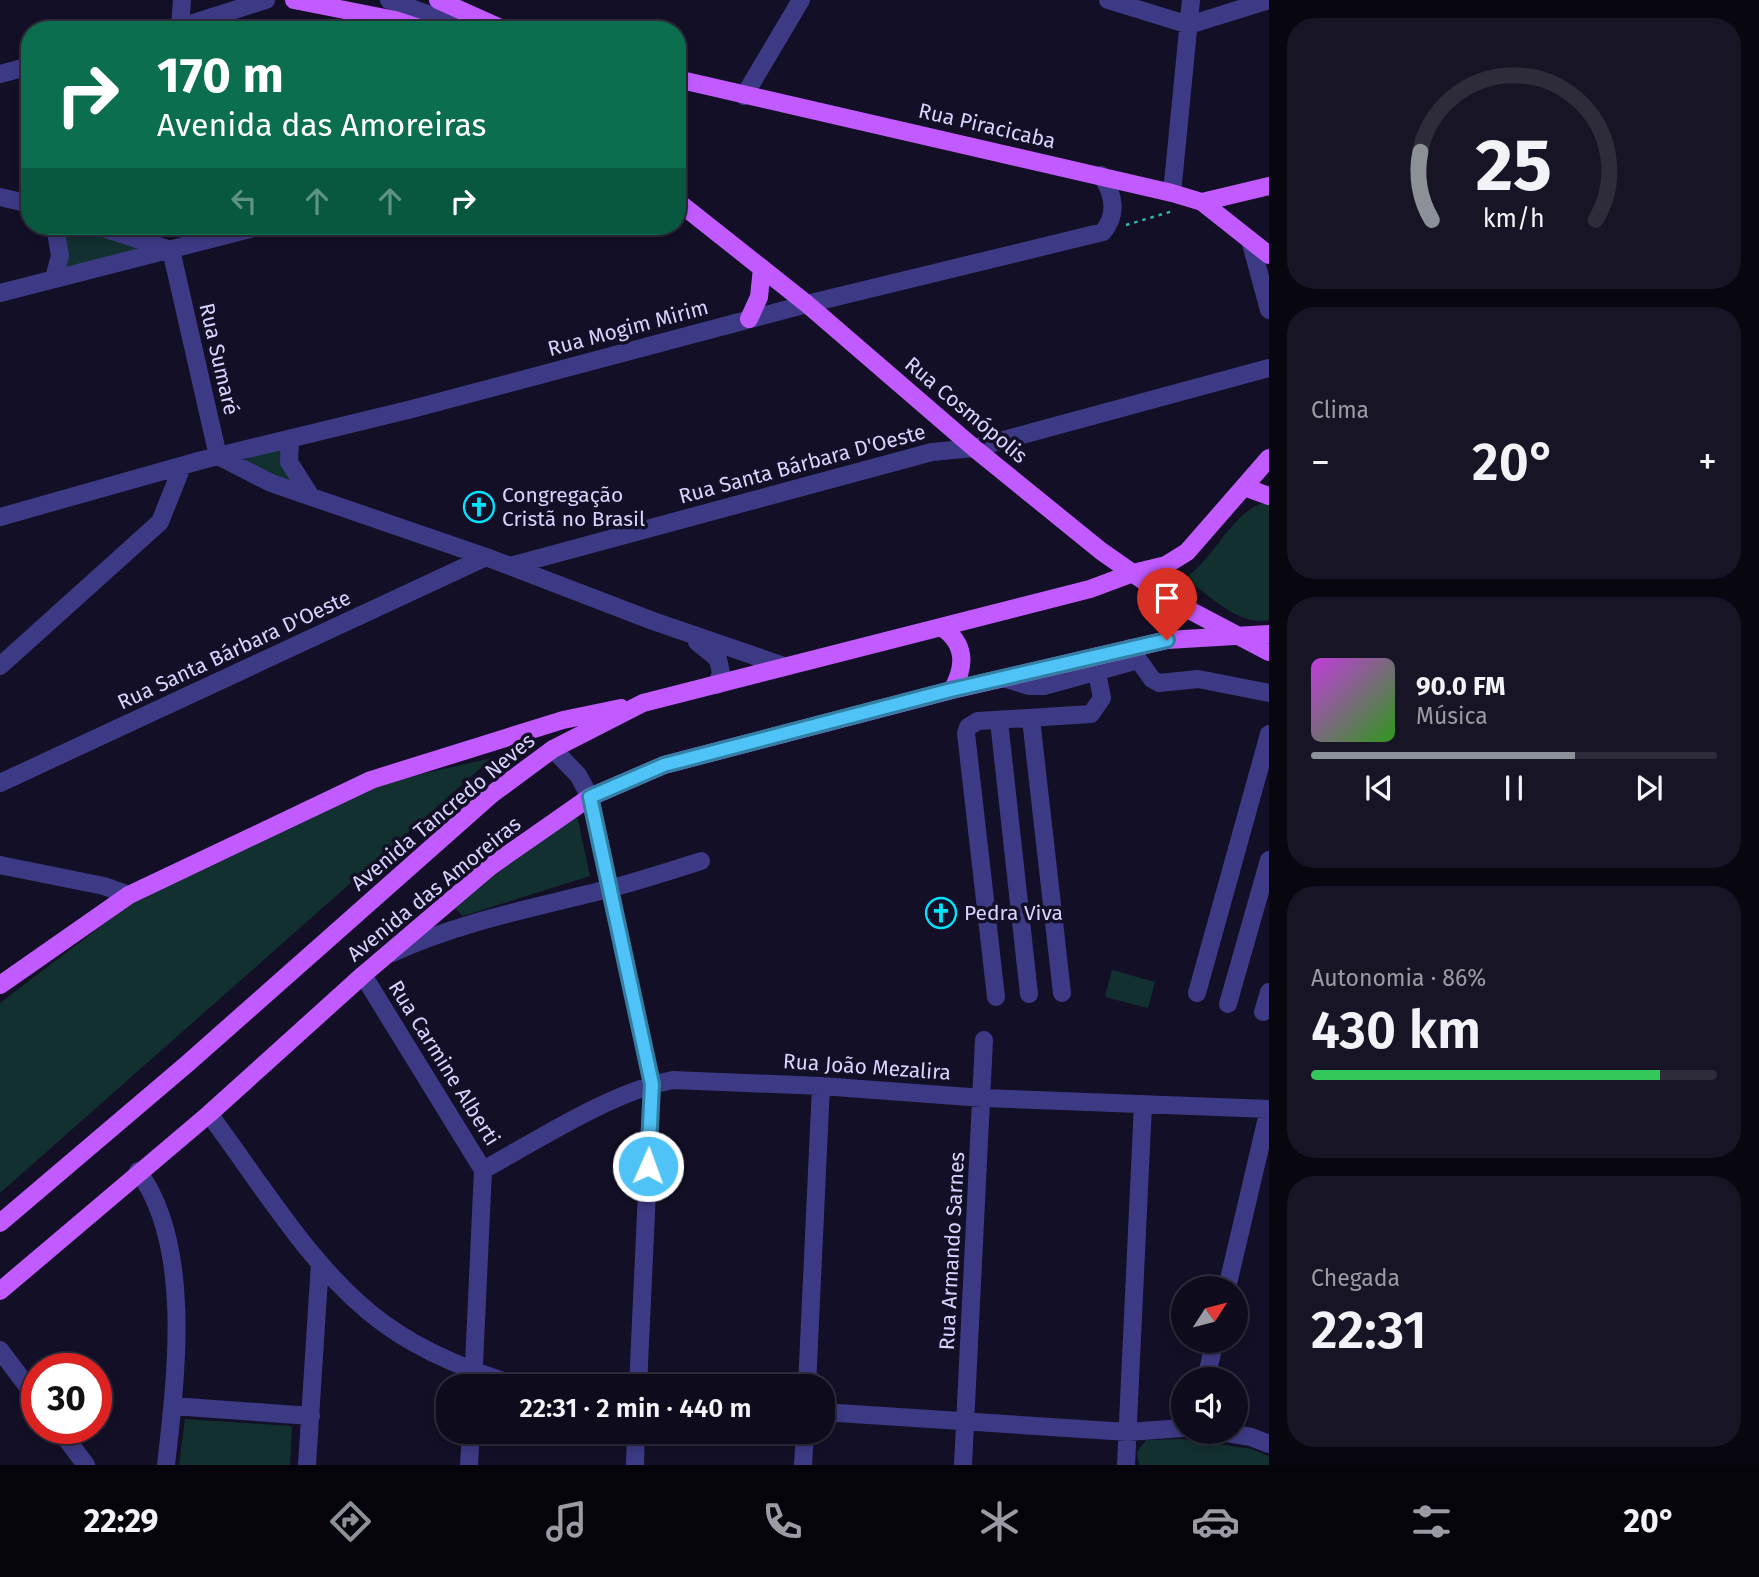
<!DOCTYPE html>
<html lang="pt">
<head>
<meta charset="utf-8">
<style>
	:root { --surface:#0e0b1c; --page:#171425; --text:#f1f3f6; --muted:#9b9ba3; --line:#2e2b3b; --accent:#8c9099 }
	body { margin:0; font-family:"Fira Sans",sans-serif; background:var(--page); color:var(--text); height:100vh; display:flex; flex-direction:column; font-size:26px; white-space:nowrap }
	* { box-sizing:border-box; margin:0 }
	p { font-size:23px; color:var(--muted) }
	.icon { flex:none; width:38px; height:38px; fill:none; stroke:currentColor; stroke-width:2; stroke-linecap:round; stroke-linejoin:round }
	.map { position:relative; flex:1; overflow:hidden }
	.details { display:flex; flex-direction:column; gap:18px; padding:18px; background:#08060f; width:490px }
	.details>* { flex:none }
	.banner { position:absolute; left:21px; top:21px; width:665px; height:214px; border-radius:28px; box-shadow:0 4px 10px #0003,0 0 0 2px var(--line); background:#0b6e4f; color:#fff; overflow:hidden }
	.needle { width:46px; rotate:54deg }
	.buttons { position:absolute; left:1171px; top:1276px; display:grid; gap:14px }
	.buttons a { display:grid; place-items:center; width:77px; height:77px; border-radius:50%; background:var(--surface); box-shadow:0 4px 10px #0003,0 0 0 2px var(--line); font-size:35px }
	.speed { position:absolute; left:21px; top:1353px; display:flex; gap:14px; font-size:35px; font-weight:700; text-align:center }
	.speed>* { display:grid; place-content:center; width:91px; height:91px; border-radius:50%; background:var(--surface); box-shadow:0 4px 10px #0003,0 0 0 2px var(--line); line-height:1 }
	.speed .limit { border:10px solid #d22; background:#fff; color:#111 }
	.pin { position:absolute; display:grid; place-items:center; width:60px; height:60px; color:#fff; margin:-72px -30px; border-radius:50% 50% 50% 0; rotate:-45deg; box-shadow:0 0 7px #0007 }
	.pin .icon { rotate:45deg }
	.me { position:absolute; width:77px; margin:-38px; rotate:2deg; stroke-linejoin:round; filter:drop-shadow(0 0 5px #0008) }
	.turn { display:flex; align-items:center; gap:24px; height:147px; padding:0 21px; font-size:32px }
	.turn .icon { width:91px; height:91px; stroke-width:2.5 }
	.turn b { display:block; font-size:49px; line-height:60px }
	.lanes { display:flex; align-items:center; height:66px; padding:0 21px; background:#0003; justify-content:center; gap:35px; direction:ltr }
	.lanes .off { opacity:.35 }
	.big { font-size:52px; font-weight:600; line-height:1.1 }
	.details .widget { flex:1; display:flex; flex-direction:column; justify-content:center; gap:10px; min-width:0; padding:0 24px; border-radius:28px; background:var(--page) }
	.details .dial { align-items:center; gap:0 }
	.dial svg { height:182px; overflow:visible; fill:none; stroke:var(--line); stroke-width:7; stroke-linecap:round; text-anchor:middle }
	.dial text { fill:var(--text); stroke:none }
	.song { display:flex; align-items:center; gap:21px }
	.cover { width:84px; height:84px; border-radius:10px; background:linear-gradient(135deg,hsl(290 70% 55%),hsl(110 70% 35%)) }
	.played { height:7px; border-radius:4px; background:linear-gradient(90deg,var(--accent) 65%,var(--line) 65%) }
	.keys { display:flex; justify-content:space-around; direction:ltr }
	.heat { display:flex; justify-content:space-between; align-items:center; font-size:38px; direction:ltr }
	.charge { height:10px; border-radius:5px; background:linear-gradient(90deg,#34c759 86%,var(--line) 0) }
	.trip { position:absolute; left:436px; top:1374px; width:399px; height:70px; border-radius:28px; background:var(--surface); box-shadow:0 4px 10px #0003,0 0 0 2px var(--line); font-weight:600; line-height:70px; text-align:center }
	.menu { display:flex; height:112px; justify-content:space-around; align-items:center; background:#06040b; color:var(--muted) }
	.menu .icon { width:49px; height:49px }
	.menu .active { color:var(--accent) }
	.menu b { font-size:32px; color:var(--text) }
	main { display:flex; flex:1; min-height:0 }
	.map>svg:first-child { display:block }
	.green { fill:#12302f }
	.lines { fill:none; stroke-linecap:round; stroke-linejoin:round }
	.path { stroke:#2fb8b0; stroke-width:2.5; stroke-dasharray:3.5 5; stroke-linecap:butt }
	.minor { stroke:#3d3a85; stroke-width:18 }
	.major { stroke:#c25bff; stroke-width:18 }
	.route-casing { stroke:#337fa1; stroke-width:18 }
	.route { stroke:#4fc3f7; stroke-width:12 }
	.labels { text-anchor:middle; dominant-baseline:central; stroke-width:7; stroke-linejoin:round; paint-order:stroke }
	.street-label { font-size:21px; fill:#d9d4ff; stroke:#130f26 }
	.poi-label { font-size:21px; fill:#d9d4ff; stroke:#130f26; text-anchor:start }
</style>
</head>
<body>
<main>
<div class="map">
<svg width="1269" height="1465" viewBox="0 0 1269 1465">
	<rect width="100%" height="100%" fill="#130f26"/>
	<path class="green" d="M63,226H82L153,250L62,273L68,250Z
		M285,445L296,486L239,462Z
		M1260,504H1269V620C1239,627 1208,594 1185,578C1213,560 1231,515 1260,504Z
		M492,758L0,1193V1003L142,895L373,785Z
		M577,815L590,876L463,916L453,906L504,866Z
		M1112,970L1155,982L1148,1008L1105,997Z
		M185,1419L292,1426L290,1465H179Z
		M1182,1439L1252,1449L1269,1456V1465H1139L1137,1452L1146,1440Z"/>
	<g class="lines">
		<path class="path" d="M1126,225L1173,211"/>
		<path class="minor" d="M389,0L471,30
			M1108,0L1189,25L1269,0
			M410,18L447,30
			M180,27L182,0
			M171,30L266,0
			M0,74L30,66
			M744,96L801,0
			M1172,193L1191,0
			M0,197L30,204
			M97,226L171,250L218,456L271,483L486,557L653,621L784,666
			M1250,240L1269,310
			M54,278L60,256L55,226
			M0,293L262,226
			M290,440L289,462L310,495
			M0,517L202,460L412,409L807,304L1103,232C1118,214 1114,194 1101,175
			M510,566L932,452L974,448L1269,368
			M697,642L718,659L721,673L717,685
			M1130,648L1152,679L1159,683L1198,679L1269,693
			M0,666L160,522L182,467
			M1006,679L1029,686H1044L1138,660
			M1031,719L1062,993
			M999,721L1029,994
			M553,749L578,775L590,797L652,1084L638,1386
			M0,783L486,557
			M0,865L104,886L129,895
			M392,953C462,921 534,908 608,889C639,881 670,871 701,861
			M363,975L483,1170L473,1386
			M1197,993L1269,734
			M996,997L966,733L968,727L978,721L1091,714L1102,698L1094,658
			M1228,1004L1269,860
			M1263,1012L1269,992
			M209,1114C261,1183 313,1272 383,1323C424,1353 471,1371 519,1386
			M483,1170C538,1140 613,1091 673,1080L821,1086L983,1098L1269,1109
			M138,1171C193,1246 176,1377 166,1465
			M1227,1288L1269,1109
			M0,1350L37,1399
			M1206,1379L1215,1340
			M807,1386L821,1086
			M173,1406L311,1416
			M822,1412L1128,1432L1183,1428
			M58,1428L86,1465
			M1221,1432L1251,1437L1269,1444
			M307,1465L320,1263
			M469,1465L471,1432
			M635,1465L636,1432
			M803,1465L805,1432
			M963,1465L984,1040
			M1126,1465L1143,1104"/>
		<path class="major" d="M294,0L395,20L426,30
			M438,0L505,30
			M677,79L1172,193L1202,202L1269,255
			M677,201L807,304L974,448L1101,551L1174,602L1269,652
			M1202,202L1269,186
			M749,319L759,297L762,268
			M1244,487L1269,496
			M941,627C966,643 966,666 952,690
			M0,985L129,895L371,780L563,720L621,708
			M0,1223L187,1064L492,794L553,749L643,703L1090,589L1133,573L1166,565L1187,552L1269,458
			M0,1291L209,1114L363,975L491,866L590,797L664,765L952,690L1167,640L1269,634"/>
	</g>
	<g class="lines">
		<g class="route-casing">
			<path id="route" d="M648,1166L652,1084L590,797L664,765L951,690L1167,640"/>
		</g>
		<use href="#route" class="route"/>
	</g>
	<defs>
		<g id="church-ring" transform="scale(1.575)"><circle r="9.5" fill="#130f26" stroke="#00e5ff" stroke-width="1.5"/><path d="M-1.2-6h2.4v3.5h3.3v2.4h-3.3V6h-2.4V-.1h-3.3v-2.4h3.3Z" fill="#00e5ff"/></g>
	</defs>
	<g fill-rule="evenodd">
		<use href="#church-ring" x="479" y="507"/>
		<use href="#church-ring" x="941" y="913"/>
	</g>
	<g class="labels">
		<g class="street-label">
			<text transform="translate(987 126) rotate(13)">Rua Piracicaba</text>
			<text transform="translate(628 328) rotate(-15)">Rua Mogim Mirim</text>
			<text transform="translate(219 359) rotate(77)">Rua Sumaré</text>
			<text transform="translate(966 410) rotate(40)">Rua Cosmópolis</text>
			<text transform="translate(802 464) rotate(-15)">Rua Santa Bárbara D'Oeste</text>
			<text transform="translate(234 650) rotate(-25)">Rua Santa Bárbara D'Oeste</text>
			<text transform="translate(443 812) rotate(-40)">Avenida Tancredo Neves</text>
			<text transform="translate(434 889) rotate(-39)">Avenida das Amoreiras</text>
			<text transform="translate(444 1063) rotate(58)">Rua Carmine Alberti</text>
			<text transform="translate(867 1067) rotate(4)">Rua João Mezalira</text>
			<text transform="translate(952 1251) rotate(-87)">Rua Armando Sarnes</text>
		</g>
		<g class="poi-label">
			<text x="502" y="495">Congregação<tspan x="502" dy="24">Cristã no Brasil</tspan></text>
			<text x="964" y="913">Pedra Viva</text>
		</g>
	</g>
</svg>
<div class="buttons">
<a><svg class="needle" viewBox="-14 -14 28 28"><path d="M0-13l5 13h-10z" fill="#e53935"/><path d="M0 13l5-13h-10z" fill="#9b9ba3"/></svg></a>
<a><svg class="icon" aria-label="sound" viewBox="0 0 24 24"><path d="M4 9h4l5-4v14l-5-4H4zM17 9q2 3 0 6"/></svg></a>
</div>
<div class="speed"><div class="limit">30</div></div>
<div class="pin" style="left:1167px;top:640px;background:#d93025"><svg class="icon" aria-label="arrive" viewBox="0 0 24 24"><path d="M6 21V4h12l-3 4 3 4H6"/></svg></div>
<svg class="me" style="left:648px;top:1166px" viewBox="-20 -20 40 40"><circle r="17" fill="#4fc3f7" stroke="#fff" stroke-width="3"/><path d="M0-11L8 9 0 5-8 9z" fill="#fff"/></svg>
<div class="trip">22:31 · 2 min · 440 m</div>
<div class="banner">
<div class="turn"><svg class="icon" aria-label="right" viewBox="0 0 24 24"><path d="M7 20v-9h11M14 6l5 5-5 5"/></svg><div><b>170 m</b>Avenida das Amoreiras</div></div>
<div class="lanes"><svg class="icon off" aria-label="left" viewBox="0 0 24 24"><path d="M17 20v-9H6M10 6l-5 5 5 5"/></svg><svg class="icon off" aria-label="ahead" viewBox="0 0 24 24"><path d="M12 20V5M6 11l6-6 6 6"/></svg><svg class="icon off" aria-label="ahead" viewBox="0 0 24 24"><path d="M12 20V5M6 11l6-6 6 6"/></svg><svg class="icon" aria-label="right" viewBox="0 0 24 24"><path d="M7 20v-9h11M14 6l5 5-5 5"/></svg></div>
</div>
</div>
<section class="details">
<div class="widget dial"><svg viewBox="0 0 100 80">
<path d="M14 69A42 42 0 1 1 86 69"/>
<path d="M14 69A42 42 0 0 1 9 39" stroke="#8c9099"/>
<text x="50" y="56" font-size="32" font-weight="700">25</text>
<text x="50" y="72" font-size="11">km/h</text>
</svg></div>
<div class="widget"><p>Clima</p>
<div class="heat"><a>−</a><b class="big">20°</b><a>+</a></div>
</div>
<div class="widget">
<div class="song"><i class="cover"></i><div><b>90.0 FM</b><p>Música</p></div></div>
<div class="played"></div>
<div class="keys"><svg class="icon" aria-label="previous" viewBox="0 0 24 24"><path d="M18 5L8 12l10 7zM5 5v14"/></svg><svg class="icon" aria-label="pause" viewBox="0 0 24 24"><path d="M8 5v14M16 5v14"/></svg><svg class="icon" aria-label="next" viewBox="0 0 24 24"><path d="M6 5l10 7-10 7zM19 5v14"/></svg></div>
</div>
<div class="widget"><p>Autonomia · 86%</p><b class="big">430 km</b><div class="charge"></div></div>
<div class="widget"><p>Chegada</p><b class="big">22:31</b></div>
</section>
</main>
<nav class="menu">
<b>22:29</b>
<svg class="icon active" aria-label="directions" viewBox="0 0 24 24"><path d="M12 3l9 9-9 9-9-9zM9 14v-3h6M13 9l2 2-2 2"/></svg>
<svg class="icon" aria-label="music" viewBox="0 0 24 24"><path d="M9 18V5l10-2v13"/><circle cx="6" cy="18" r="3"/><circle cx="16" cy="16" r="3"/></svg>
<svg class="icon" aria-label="phone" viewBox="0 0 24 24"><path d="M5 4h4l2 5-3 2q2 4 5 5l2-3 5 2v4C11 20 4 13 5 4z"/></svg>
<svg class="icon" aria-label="climate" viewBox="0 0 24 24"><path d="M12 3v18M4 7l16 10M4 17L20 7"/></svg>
<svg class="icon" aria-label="car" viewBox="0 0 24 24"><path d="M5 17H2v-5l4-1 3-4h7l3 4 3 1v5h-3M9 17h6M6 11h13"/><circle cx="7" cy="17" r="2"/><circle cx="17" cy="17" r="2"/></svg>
<svg class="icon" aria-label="filters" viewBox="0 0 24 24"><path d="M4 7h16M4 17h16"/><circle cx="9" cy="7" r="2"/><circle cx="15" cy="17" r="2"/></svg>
<b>20°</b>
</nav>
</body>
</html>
